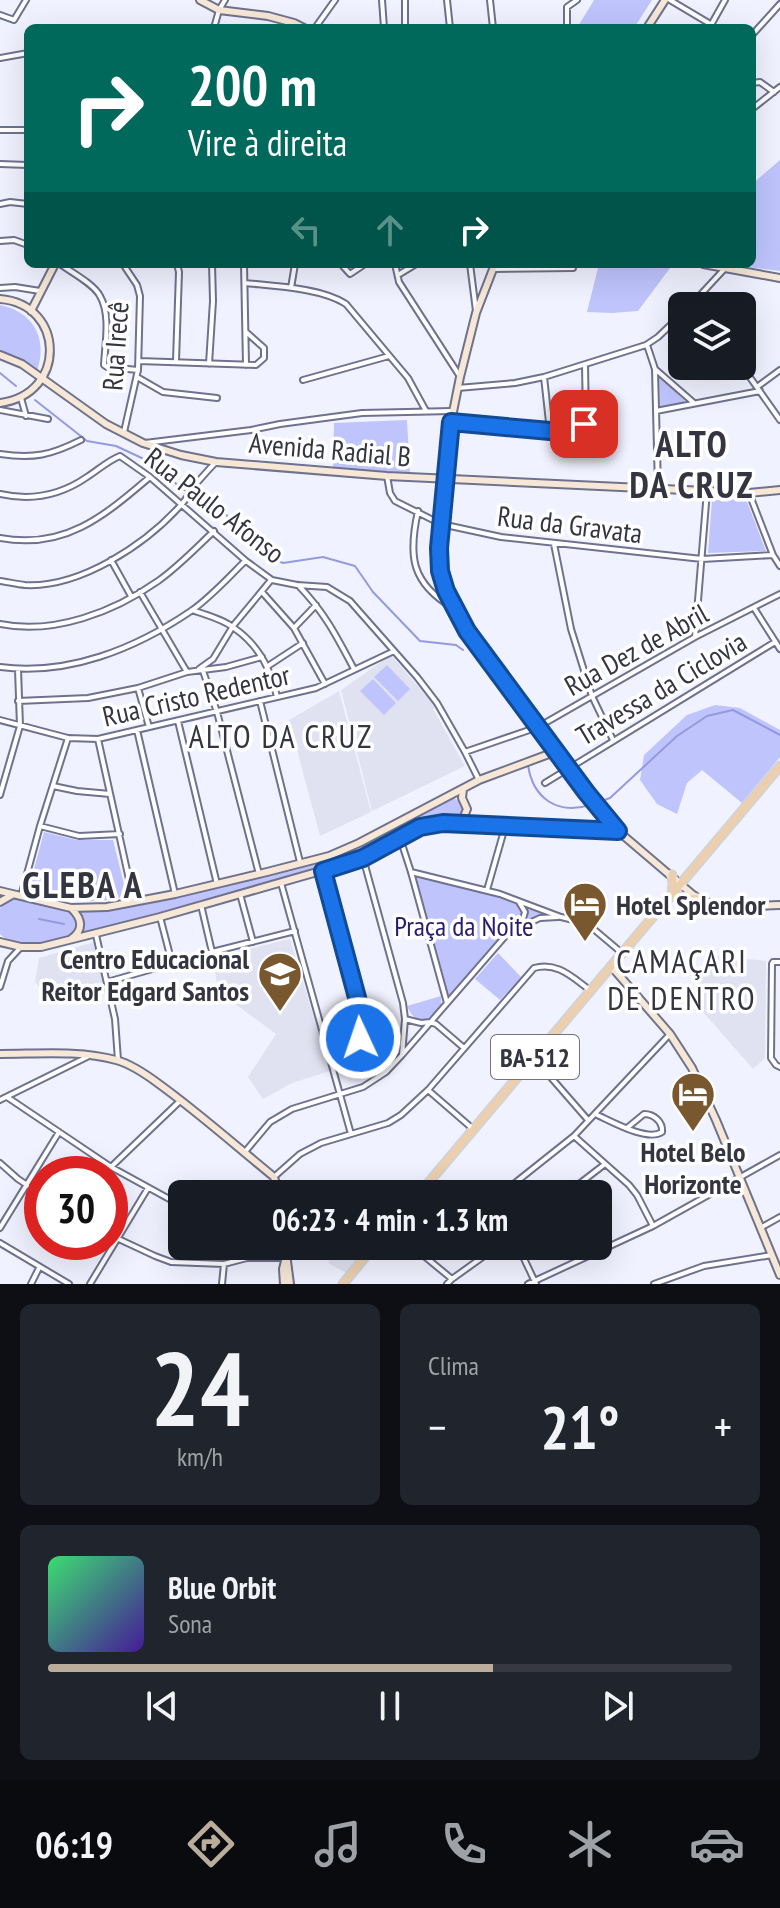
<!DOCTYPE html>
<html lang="pt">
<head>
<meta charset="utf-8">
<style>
	:root { --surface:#171b24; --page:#20242c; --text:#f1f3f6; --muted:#9ea1a6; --line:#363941; --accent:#bbad9c }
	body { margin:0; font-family:"PT Sans Narrow",sans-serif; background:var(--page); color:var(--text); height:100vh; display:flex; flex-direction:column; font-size:30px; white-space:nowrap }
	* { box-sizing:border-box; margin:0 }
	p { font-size:26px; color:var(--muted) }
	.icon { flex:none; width:44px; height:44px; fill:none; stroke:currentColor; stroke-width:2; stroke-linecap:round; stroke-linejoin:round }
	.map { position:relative; height:1284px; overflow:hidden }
	.sheet { display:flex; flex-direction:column; gap:20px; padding:20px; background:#0d0f14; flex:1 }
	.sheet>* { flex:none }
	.top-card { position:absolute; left:24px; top:24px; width:732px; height:244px; border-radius:12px; box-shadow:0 8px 32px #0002; background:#00695c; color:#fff; overflow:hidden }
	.buttons { position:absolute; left:668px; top:292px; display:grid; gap:16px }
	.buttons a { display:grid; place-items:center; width:88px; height:88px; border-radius:12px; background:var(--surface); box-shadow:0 8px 32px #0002; font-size:40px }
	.speed { position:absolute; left:24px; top:1156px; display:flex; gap:16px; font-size:40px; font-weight:700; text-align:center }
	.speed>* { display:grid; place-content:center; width:104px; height:104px; border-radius:50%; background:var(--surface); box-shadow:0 8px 32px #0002; line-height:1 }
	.speed .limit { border:12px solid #d22; background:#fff; color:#111 }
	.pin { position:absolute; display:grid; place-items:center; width:68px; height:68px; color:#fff; margin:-34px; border-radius:16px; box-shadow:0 4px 12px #0006 }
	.me { position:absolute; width:88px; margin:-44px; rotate:357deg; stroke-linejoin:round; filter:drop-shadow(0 0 6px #0008) }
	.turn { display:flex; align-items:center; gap:28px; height:168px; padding:0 32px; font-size:36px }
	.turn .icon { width:104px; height:104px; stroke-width:2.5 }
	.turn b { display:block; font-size:56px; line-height:68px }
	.lanes { display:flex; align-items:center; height:76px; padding:0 32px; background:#0003; justify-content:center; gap:40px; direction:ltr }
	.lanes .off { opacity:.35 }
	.big { font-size:60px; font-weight:700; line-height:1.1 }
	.sheet .widget { flex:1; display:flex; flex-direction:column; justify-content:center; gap:12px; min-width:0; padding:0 28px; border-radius:12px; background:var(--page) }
	.sheet .dial { align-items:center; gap:0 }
	.dial b { font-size:104px; line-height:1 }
	.song { display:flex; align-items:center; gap:24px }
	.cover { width:96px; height:96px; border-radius:12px; background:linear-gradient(135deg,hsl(140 70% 55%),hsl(260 70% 35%)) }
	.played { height:8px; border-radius:4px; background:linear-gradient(90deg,var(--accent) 65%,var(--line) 65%) }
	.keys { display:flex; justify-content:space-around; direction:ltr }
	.heat { display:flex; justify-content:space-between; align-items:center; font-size:44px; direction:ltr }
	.sheet .tiles { flex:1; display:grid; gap:20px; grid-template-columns:1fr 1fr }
	.widget:last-child { grid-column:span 2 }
	.trip { position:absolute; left:168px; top:1180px; width:444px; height:80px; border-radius:12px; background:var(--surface); box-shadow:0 8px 32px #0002; font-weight:700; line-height:80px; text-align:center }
	.menu { display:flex; height:128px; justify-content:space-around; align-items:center; background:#090b0e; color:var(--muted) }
	.menu .icon { width:56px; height:56px }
	.menu .on { color:var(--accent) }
	.menu b { font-size:36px; color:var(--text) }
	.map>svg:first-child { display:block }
	.built { fill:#e0e2f1 }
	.green { fill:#bfc4fd }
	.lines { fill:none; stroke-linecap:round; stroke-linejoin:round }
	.stream { stroke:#959adf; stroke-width:2 }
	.street-casing { stroke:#6f728d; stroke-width:8 }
	.secondary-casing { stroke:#6f728d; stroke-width:10 }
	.primary-casing { stroke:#d2d3d5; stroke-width:11 }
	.street { stroke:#fff; stroke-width:4 }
	.secondary { stroke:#f6e7d6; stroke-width:6 }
	.primary { stroke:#edcfad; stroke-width:7 }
	.route-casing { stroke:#114b97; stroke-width:20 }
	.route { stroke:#1a73e8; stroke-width:14 }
	.labels { text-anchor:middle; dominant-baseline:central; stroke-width:7; stroke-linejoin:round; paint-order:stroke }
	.shield { fill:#fff; stroke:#71727a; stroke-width:2 }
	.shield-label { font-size:26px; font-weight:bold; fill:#343541 }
	.street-label { font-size:28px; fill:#343541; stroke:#fff }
	.poi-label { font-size:28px; font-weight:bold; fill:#343541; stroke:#fff; text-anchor:start }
	.park-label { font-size:28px; fill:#271d6d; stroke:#fff }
	.quarter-label { font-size:32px; letter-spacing:2px; fill:#343541; stroke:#fff }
	.district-label { font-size:36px; font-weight:bold; letter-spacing:2px; fill:#343541; stroke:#fff }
</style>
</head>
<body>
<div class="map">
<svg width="780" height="1284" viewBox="0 0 780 1284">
	<rect width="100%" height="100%" fill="#f1f2ff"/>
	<path class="built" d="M391,655L436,707L433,709L465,766L372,811L341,690Z
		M339,691L371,812L320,836L289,720Z
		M290,939L330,1071L292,1083L263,1099L248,1077L276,1034L219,992L212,958Z
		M94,942L104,982L47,996L35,982L39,958Z
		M711,955L766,961L765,1058L753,1069L689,996L700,982Z
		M336,1246H368L346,1273L328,1263Z"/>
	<path class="green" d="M594,0H652L634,28H577Z
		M780,160V271L738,266L739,264H752V184Z
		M599,264H673L638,311L612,313L587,312Z
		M0,305C34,312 48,339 37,371L20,358L0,351Z
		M659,375L686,402L660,407Z
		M407,420L410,475L333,471L334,423Z
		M746,499L766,551L708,553L712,500Z
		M387,665L410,689L398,701L374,677Z
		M373,679L396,703L384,715L360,691Z
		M715,705L740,708L780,730V757L742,803L702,770L687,783L677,814L657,804L640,780L644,755L687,715Z
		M453,798C465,802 465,811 459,821L420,827L363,858L69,941L81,926L71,908L107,907L329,858L354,849Z
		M44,832L77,840H113L127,896C91,906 64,900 28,891Z
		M414,875L498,896L556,916L540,915L506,933L448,999Z
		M13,898L70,912L76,923L72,934C53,945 17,951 0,934V908Z
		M498,953L521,977L500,1000L475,979Z
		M441,996V1005C430,1020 417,1029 407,1006Z"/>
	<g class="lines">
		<path class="stream" d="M0,373L16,386
			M35,400L87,441L116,446L146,460L165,472L179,487L222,510L237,527L247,544L263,555L283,563L323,557L355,566L373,592L420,641L456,645L463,650
			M528,765C533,799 558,815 590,805
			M599,802L610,798L677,736L707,716L733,710L780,735
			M39,919L64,924"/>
		<g class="street-casing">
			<path id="street" d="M382,0L384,28
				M405,0V28
				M447,0L450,28
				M490,0L493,28
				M670,0L717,28
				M0,15L14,20L26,0
				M711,25L725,0
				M214,28L219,10L225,0
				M315,28L335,0
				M567,28V7L577,0
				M752,35L780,4
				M0,58L28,53
				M752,83L760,82L774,92
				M752,109L780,87
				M0,130H28
				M0,164L28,165
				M0,204L10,202L28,204
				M0,241L14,240L28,245
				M60,264C71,272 94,284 100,296C111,315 105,344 104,365L107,367L138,370
				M123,264L137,285L140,296L138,370L124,432
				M244,264L246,365
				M341,264L350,274L365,264
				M395,264L399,282L459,375
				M470,264L476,311
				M493,269L573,268
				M398,275L416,264
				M245,283C274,286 322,288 346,304L408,378L426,411
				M0,288L15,287L40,291
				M291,288L295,264
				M690,306L729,264
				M647,345L655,369L658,489
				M139,361L256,365L264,358V348L246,332
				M176,361L179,272L177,264
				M209,364L213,301L212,264
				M742,366L780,420
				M655,369L694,403
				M137,377L163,392L217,398
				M544,377L550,431
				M303,380L389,356
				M757,387L780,370
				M458,388L515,383L544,377L646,345L658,337L682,314
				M21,398L26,416
				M0,410L48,419
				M656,411L760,391
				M451,422C477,424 569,439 586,421L585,365
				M145,443L251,430L280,424L362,413L452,411
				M0,454C34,459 51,455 81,440
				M387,476L390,493L395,501L441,524L501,537L702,559L773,555
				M749,493L773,555L780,566
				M0,494C31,501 61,495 87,477C98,470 109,460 120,456L150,477L246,561L272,580L297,585L327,587L350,601L417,677L437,703L465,752L479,780
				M418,511C408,556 411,583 453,608
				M0,538C65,550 104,516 150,477
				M554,544L571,629L592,696L613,740
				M111,560L131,596
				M0,581C8,582 16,584 25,585C80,588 145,545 181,505C187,499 190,491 195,485C202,477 209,469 216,462
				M298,585C325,613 336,635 354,669
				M140,592L187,672
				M262,592L294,628L325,684
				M754,608L780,649
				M192,610C206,615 223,619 234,628C259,645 271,669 277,697
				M0,624C54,635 114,612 158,581C178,567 196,548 214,531
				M294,628L316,605
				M695,637L707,491
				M268,666L303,643
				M0,667C68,676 135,649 191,611C211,597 228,578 245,561
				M202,668L217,712L259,874
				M199,669L213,659L233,626L271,580
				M138,688L149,727
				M18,701L88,698L138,688L187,672L226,667L262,657
				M260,701L300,862
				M0,720L68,738L98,739L316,688L394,651
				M178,721L217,884
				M137,730L175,894
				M98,739L134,902
				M465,752L538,727L695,637L780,594
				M545,783L775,642
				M53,786L77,791L110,794
				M0,795L20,726L18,669
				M40,826L79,836L120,834
				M400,838L411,872L447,1003
				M323,871L362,1016C364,1044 352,1046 329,1054
				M411,872L500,894L561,917L582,922L590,926L622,953
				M281,883L351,1134
				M487,890L505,827
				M240,894L253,942
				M21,896L40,826L68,738
				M519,902L525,912L521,926
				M201,905L212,952
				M160,917L172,963
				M96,935L115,1019L118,1060
				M780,962H773L772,964L771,1058L776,1065L780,1067
				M107,982L212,952L295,931
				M0,987L8,961L21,947
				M405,1019L421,1023L430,1022L436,1024L464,1048
				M402,1055L508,933L540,918L558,917
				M534,1058L588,1120
				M428,1090L473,1129
				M7,1097L111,1167L182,1206
				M0,1100L87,1057
				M595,1114C611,1121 647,1142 662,1132C663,1122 654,1114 644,1114L627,1128
				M574,1136L629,1185L637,1195L653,1226
				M244,1153L270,1122L292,1109L363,1087L386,1072L402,1055L405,1019L403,1003L363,858
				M0,1163L18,1179L42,1195
				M111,1167L181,1100
				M274,1177L300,1154L321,1143L388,1123L401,1115L428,1090L534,968C557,961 573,978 590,990
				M278,1185L295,1194
				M501,1194L574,1136L670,1034
				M566,1194L605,1164
				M762,1227L780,1217
				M0,1228L59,1132
				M110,1235L155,1256L171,1262L224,1264L247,1258H286
				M0,1243L69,1284
				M240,1246L247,1258
				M412,1246L452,1279
				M518,1246L536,1284
				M423,1254L434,1246
				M31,1284L39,1268
				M90,1284L148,1188
				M222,1284L224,1264
				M447,1284L452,1279L498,1246
				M528,1284L653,1226L780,1155
				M654,1284L704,1266L772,1255"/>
		</g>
		<g class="secondary-casing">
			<path id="secondary" d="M200,0L219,10L268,16L294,23L304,28
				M647,28L665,0
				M495,264L476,313L460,377L451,422L439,548L440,571L446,591L467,631L586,792L618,831L692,894C715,913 751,905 780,905
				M703,264L780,278
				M0,299C65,304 68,394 0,403
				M31,311L55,264
				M0,355L22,364L106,424L143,443L181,455L216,462L387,476L749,493L780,490
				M461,824L467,809L462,798L463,789
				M0,891L71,908L107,907L175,894L267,872L329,856L359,843L479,780L557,751
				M0,902L12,895
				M71,939C84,930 82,919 72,909
				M0,942L21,947H41L160,917L352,862L419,828L443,823L618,831
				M611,966L670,1034L692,1068L716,1120L780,1275
				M0,1054C39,1054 79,1050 116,1060C131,1064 147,1075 159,1084C199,1113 236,1146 274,1177L279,1194
				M285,1246L290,1284
				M284,1284L283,1269L285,1261"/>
		</g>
		<g class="primary-casing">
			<path id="primary" d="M672,875L673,884L672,896L698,899
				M419,1194L780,766
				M343,1284L374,1246"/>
		</g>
		<use href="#street" class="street"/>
		<use href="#secondary" class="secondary"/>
		<use href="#primary" class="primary"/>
	</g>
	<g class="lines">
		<g class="route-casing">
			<path id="route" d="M360,1038L363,1025L362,1016L323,871L363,858L420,827L443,823L618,831L586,792L467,631L446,591L440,571L439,548L451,422L550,431L584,424"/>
		</g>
		<use href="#route" class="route"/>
	</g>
	<defs>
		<g id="hotel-pin" transform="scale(2.3)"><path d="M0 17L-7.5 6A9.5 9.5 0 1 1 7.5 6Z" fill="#7a582f" stroke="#fff"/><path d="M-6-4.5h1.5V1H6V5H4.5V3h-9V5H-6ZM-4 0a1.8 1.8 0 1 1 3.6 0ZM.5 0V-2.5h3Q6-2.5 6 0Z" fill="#fff"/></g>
		<g id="school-pin" transform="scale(2.3)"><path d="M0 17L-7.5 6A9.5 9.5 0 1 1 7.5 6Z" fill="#7a582f" stroke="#fff"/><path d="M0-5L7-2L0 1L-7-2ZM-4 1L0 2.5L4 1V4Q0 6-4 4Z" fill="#fff"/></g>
	</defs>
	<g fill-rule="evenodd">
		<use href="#hotel-pin" x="585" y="904"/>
		<use href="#school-pin" x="280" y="974"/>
		<use href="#hotel-pin" x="693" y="1094"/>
	</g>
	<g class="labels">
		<rect class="shield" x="491" y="1035" width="88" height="44" rx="6"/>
		<g class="shield-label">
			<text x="535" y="1057">BA-512</text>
		</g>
		<g class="street-label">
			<text transform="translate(115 346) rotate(-86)">Rua Irecê</text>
			<text transform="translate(330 449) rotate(5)">Avenida Radial B</text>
			<text transform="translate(215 505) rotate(38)">Rua Paulo Afonso</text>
			<text transform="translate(570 524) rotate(7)">Rua da Gravata</text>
			<text transform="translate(636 649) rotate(-29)">Rua Dez de Abril</text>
			<text transform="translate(661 688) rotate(-31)">Travessa da Ciclovia</text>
			<text transform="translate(196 695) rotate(-13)">Rua Cristo Redentor</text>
		</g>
		<g class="poi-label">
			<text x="616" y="904">Hotel Splendor</text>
			<text x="249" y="958" text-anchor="end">Centro Educacional<tspan x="249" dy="32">Reitor Edgard Santos</tspan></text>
			<text x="693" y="1151" text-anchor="middle">Hotel Belo<tspan x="693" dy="32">Horizonte</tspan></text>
		</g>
		<g class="park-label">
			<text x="464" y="925">Praça da Noite</text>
		</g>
		<g class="quarter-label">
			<text x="281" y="736">ALTO DA CRUZ</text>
			<text x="682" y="961">CAMAÇARI<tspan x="682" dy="37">DE DENTRO</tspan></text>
		</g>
		<g class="district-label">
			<text x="692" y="443">ALTO<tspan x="692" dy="41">DA CRUZ</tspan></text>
			<text x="83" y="884">GLEBA A</text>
		</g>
	</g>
</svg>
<div class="buttons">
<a><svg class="icon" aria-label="layers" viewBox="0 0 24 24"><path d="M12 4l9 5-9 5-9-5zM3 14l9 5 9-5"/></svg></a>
</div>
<div class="speed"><div class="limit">30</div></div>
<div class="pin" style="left:584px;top:424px;background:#d93025"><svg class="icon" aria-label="arrive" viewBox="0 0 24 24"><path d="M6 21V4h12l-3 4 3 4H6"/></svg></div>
<svg class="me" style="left:360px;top:1038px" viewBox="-20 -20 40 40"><circle r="17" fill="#1a73e8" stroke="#fff" stroke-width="3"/><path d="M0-11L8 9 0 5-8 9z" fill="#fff"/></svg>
<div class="trip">06:23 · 4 min · 1.3 km</div>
<div class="top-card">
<div class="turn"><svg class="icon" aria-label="right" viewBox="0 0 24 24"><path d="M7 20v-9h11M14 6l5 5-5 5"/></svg><div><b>200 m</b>Vire à direita</div></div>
<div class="lanes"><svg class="icon off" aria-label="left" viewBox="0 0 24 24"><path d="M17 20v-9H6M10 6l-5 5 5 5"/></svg><svg class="icon off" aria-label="ahead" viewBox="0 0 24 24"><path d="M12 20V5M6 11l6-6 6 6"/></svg><svg class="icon" aria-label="right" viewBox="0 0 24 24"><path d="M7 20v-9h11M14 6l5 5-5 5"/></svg></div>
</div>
</div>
<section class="sheet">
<div class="tiles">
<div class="widget dial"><b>24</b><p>km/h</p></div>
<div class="widget"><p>Clima</p>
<div class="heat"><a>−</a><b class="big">21°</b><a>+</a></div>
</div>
<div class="widget">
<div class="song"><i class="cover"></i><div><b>Blue Orbit</b><p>Sona</p></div></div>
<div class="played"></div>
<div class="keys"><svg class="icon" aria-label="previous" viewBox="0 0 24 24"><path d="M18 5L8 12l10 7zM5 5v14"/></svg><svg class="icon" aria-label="pause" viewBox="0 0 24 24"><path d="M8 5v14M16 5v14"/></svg><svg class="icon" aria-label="next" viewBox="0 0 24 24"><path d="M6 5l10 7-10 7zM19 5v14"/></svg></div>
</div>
</div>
</section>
<nav class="menu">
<b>06:19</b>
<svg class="icon on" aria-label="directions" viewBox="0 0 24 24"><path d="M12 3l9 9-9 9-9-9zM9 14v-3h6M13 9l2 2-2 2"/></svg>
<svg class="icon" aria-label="music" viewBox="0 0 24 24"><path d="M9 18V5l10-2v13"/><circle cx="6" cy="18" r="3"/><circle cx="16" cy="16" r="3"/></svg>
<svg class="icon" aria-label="phone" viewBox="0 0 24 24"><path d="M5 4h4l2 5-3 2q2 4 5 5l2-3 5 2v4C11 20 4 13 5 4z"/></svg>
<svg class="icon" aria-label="climate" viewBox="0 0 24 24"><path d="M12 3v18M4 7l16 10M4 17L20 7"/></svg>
<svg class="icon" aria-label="car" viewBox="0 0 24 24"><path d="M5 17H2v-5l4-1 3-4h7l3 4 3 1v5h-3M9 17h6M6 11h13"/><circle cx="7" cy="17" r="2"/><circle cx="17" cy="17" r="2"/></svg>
</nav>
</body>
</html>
